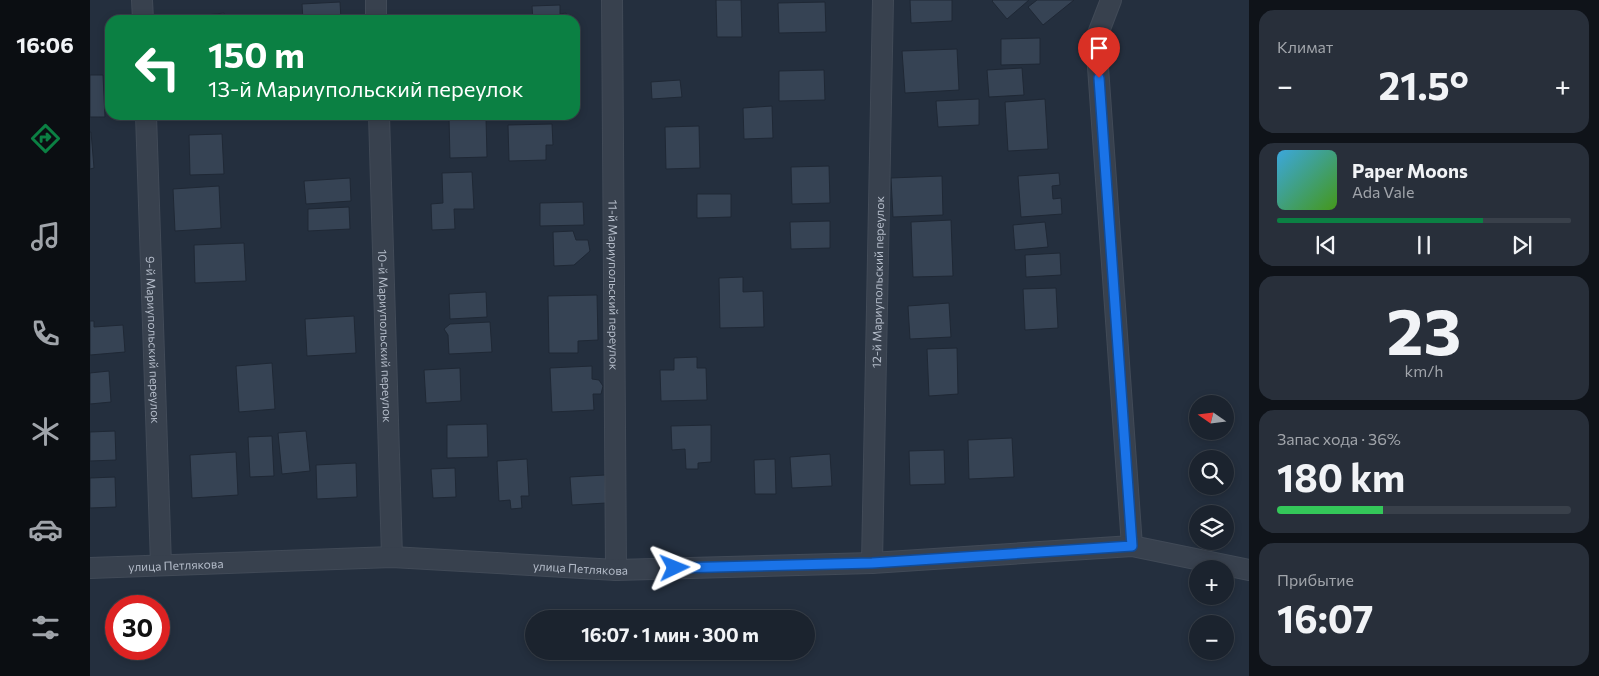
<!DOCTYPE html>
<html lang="ru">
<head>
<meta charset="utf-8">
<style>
	:root { --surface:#1b232e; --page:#282f3a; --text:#f1f3f6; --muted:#a0a4aa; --line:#39404a; --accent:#0b8043 }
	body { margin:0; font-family:Commissioner,sans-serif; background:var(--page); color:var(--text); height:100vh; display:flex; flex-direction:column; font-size:19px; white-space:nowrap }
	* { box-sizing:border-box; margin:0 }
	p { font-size:16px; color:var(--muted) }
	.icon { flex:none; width:28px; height:28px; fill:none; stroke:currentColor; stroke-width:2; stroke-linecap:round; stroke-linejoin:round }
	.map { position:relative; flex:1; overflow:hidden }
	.side { display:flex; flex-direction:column; gap:10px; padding:10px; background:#0f1319; width:350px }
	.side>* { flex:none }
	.guide { position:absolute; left:15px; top:15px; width:475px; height:105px; border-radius:15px; box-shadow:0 2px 8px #0003,0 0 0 1px var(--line); background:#0b8043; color:#fff; overflow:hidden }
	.needle { width:32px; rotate:284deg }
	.tools { position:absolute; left:1099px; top:395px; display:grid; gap:10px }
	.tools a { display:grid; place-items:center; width:45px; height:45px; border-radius:50%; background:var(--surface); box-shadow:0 2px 8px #0003,0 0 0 1px var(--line); font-size:25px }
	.speed { position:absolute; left:15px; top:595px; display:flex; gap:10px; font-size:25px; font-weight:700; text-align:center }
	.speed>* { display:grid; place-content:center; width:65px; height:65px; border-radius:50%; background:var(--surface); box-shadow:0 2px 8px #0003,0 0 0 1px var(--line); line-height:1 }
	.speed .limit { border:8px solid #d22; background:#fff; color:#111 }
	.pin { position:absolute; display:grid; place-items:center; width:42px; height:42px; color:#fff; margin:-51px -21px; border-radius:50% 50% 50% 0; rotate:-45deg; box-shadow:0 0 5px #0007 }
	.pin .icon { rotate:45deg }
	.me { position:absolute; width:55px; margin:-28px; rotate:88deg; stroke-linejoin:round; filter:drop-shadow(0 0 4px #0008) }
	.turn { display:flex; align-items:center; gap:18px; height:105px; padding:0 20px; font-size:22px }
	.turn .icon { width:65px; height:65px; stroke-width:2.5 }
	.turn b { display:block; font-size:35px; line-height:42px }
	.big { font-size:38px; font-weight:700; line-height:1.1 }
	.side .widget { flex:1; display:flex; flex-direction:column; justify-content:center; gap:8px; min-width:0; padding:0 18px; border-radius:15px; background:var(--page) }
	.side .dial { align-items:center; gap:0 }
	.dial b { font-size:65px; line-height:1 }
	.song { display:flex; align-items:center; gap:15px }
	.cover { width:60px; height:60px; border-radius:8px; background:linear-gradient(135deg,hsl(200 70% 55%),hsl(100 70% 35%)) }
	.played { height:5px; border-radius:2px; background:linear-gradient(90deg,var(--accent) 70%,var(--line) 70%) }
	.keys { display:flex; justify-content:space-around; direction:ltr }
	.heat { display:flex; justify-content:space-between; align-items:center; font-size:28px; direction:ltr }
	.charge { height:8px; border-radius:4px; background:linear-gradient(90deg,#34c759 36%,var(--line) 0) }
	.trip { position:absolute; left:435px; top:610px; width:290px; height:50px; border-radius:25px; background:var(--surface); box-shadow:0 2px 8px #0003,0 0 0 1px var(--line); font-weight:700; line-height:50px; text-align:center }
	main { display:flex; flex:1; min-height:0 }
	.tab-bar { display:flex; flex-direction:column; width:90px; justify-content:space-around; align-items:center; background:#0b0e12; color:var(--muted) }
	.tab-bar .icon { width:35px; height:35px }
	.tab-bar .selected { color:var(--accent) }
	.tab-bar b { font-size:22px; color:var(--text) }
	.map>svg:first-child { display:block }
	.building { fill:#364354; stroke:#1f2835 }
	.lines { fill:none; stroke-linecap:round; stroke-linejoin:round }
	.minor-casing { stroke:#414a57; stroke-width:22 }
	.minor { stroke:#38414e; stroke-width:20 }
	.route-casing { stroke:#114b97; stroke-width:12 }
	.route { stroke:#1a73e8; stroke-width:9 }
	.labels { text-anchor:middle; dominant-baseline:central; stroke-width:5; stroke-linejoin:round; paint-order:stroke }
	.street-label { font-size:12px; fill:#b4bcc9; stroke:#1d2633 }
</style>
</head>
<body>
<main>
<nav class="tab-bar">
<b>16:06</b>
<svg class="icon selected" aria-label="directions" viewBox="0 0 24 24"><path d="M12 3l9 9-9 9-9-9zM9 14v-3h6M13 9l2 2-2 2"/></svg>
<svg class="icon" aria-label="music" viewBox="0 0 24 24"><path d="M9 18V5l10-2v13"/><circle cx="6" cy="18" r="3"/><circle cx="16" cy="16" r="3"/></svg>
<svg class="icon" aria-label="phone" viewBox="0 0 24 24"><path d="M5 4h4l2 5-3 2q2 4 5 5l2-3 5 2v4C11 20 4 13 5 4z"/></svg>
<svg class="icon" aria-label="climate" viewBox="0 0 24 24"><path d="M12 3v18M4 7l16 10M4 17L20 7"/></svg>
<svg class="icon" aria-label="car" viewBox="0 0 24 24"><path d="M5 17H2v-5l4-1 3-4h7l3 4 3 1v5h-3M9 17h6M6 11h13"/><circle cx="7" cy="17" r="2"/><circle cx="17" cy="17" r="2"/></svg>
<svg class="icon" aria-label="filters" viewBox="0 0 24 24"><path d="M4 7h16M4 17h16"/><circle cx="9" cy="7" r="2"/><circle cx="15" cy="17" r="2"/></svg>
</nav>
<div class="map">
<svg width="1159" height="676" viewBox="0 0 1159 676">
	<rect width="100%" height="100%" fill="#242f3e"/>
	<path class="building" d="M626,0H651L652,37H627Z
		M820,0H862V21L821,23Z
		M903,0H939L917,19L902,1Z
		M947,0H984L953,25L938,7Z
		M250,2L251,20H213L212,4Z
		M735,2L736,32L689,33L688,3Z
		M470,5V14L476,13V20H443L442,6Z
		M134,13L135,20H116V15Z
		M950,38V64L911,65V39Z
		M867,49L869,90L815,93L812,51Z
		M932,68L934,95L899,97L897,70Z
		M734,70L735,100L689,101V71Z
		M0,75H13L15,117H0Z
		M590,80L592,97L562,99L561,82Z
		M889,99V125L848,127L846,101Z
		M955,99L958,149L918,151L915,102Z
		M682,106L683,138L654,139L653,108Z
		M396,118L397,157L360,158L359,119Z
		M462,124L463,145H456V160L419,161L418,125Z
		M609,126L610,168L576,169L575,127Z
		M0,132H1L4,168L0,169Z
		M132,134L134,174L100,175L99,135Z
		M739,166L740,203L702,204L701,167Z
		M382,172L384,209H364L365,229L342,230L341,204L353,203L352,173Z
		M969,173L970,185L962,186L963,199L971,198L972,214L931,217L928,176Z
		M852,176L853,215L803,217L801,178Z
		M260,178L261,201L216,204L214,181Z
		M129,186L131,228L85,231L83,189Z
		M607,194H641V217L607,218Z
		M493,202L494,225L450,226V203Z
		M259,207L260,229L218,231V209Z
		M861,220L863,276L823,277L821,222Z
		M740,221V248L701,249L700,222Z
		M955,222L958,247L925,250L923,225Z
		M483,231L486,240H498L500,251L484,265L464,266L463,232Z
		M154,243L156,281L105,283L104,245Z
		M970,253L971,275L936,277L935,255Z
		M653,277V292L673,291L674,327L630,328L629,278Z
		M966,288L968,328L935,330L933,289Z
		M396,292L397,317L360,319L359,294Z
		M507,295L508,340L488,341V353H459L458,296Z
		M859,303L861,337L820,339L818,306Z
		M264,316L266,353L217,356L215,319Z
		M0,321H4V327L33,325L35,352L0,355Z
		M400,322L402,352L359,354L358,335L354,329L360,324Z
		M867,348L868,394L839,396L837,349Z
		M607,357V368H616L617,400L571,401L570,370H584V358Z
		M182,363L185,409L149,412L146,366Z
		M502,366V379L509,380L513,386L511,394H503L504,410L462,412L460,368Z
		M370,368L371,401L336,403L334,370Z
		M19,371L21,402L0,404V373Z
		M397,424L398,457L357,458V425Z
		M621,425V462L608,463V469H596L595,449L582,450L581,426Z
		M25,431L26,460L0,461V432Z
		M216,431L220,471L192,474L188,433Z
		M182,436L184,476L160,477L158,437Z
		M922,438L924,477L879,479L878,440Z
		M854,450L855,484L820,485L819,451Z
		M146,452L148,495L102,498L100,455Z
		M740,454L742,486L702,488L700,457Z
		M437,459L439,496H431L432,508L421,509L420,500L409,501L407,461Z
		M685,459L686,494H665L664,460Z
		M266,463L267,497L227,499L226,465Z
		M365,468L366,497L343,498L341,469Z
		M515,475L516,503L482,505L480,477Z
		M25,477L26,507L0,508V478Z"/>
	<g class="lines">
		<g class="minor-casing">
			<g id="minor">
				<path d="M52,0L53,20"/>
				<path d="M286,0V20"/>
				<path id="s1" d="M522,0L526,570"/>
				<path d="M1021,0L1006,39L1042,546"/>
				<path id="s2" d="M56,115L71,565"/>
				<path id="s3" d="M289,115L302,557"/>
				<path id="s4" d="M782,563L793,0"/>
				<path id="s5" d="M0,568L302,557L526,570L782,563L1042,546L1159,570"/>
			</g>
		</g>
		<use href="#minor" class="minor"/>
	</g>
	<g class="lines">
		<g class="route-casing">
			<path id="route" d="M585,568L782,563L1042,546L1009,78"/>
		</g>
		<use href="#route" class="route"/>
	</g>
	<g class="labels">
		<g class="street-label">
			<text stroke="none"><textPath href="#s4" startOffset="281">12-й Мариупольский переулок</textPath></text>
			<text stroke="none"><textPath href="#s1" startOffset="285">11-й Мариупольский переулок</textPath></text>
			<text stroke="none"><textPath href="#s3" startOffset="221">10-й Мариупольский переулок</textPath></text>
			<text stroke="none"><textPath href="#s2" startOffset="225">9-й Мариупольский переулок</textPath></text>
			<text stroke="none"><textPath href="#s5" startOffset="86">улица Петлякова</textPath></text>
			<text stroke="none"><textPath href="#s5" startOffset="491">улица Петлякова</textPath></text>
		</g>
	</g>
</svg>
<div class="tools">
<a><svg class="needle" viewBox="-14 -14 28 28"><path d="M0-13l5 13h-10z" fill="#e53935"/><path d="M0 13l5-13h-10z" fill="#a0a4aa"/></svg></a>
<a><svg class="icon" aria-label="search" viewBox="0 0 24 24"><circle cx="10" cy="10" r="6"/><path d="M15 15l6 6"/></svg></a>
<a><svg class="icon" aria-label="layers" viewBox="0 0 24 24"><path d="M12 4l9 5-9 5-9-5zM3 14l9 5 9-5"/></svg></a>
<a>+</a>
<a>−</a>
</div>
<div class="speed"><div class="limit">30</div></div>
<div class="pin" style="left:1009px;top:78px;background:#d93025"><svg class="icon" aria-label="arrive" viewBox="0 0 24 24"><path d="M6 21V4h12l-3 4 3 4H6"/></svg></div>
<svg class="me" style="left:585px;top:568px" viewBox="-20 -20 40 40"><path d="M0-17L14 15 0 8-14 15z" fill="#1a73e8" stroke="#fff" stroke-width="4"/></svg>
<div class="trip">16:07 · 1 мин · 300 m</div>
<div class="guide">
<div class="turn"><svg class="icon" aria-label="left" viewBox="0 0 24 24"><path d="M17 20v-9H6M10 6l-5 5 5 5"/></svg><div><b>150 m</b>13-й Мариупольский переулок</div></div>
</div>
</div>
<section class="side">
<div class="widget"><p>Климат</p>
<div class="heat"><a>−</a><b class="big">21.5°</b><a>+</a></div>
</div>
<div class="widget">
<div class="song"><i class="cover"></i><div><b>Paper Moons</b><p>Ada Vale</p></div></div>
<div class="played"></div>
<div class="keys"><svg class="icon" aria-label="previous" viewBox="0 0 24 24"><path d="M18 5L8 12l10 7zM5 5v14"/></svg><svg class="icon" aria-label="pause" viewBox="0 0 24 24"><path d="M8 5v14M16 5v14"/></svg><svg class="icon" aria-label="next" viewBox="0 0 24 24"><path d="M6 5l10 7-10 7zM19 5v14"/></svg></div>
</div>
<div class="widget dial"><b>23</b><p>km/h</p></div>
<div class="widget"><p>Запас хода · 36%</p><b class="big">180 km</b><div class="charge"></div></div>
<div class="widget"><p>Прибытие</p><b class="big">16:07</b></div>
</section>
</main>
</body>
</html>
